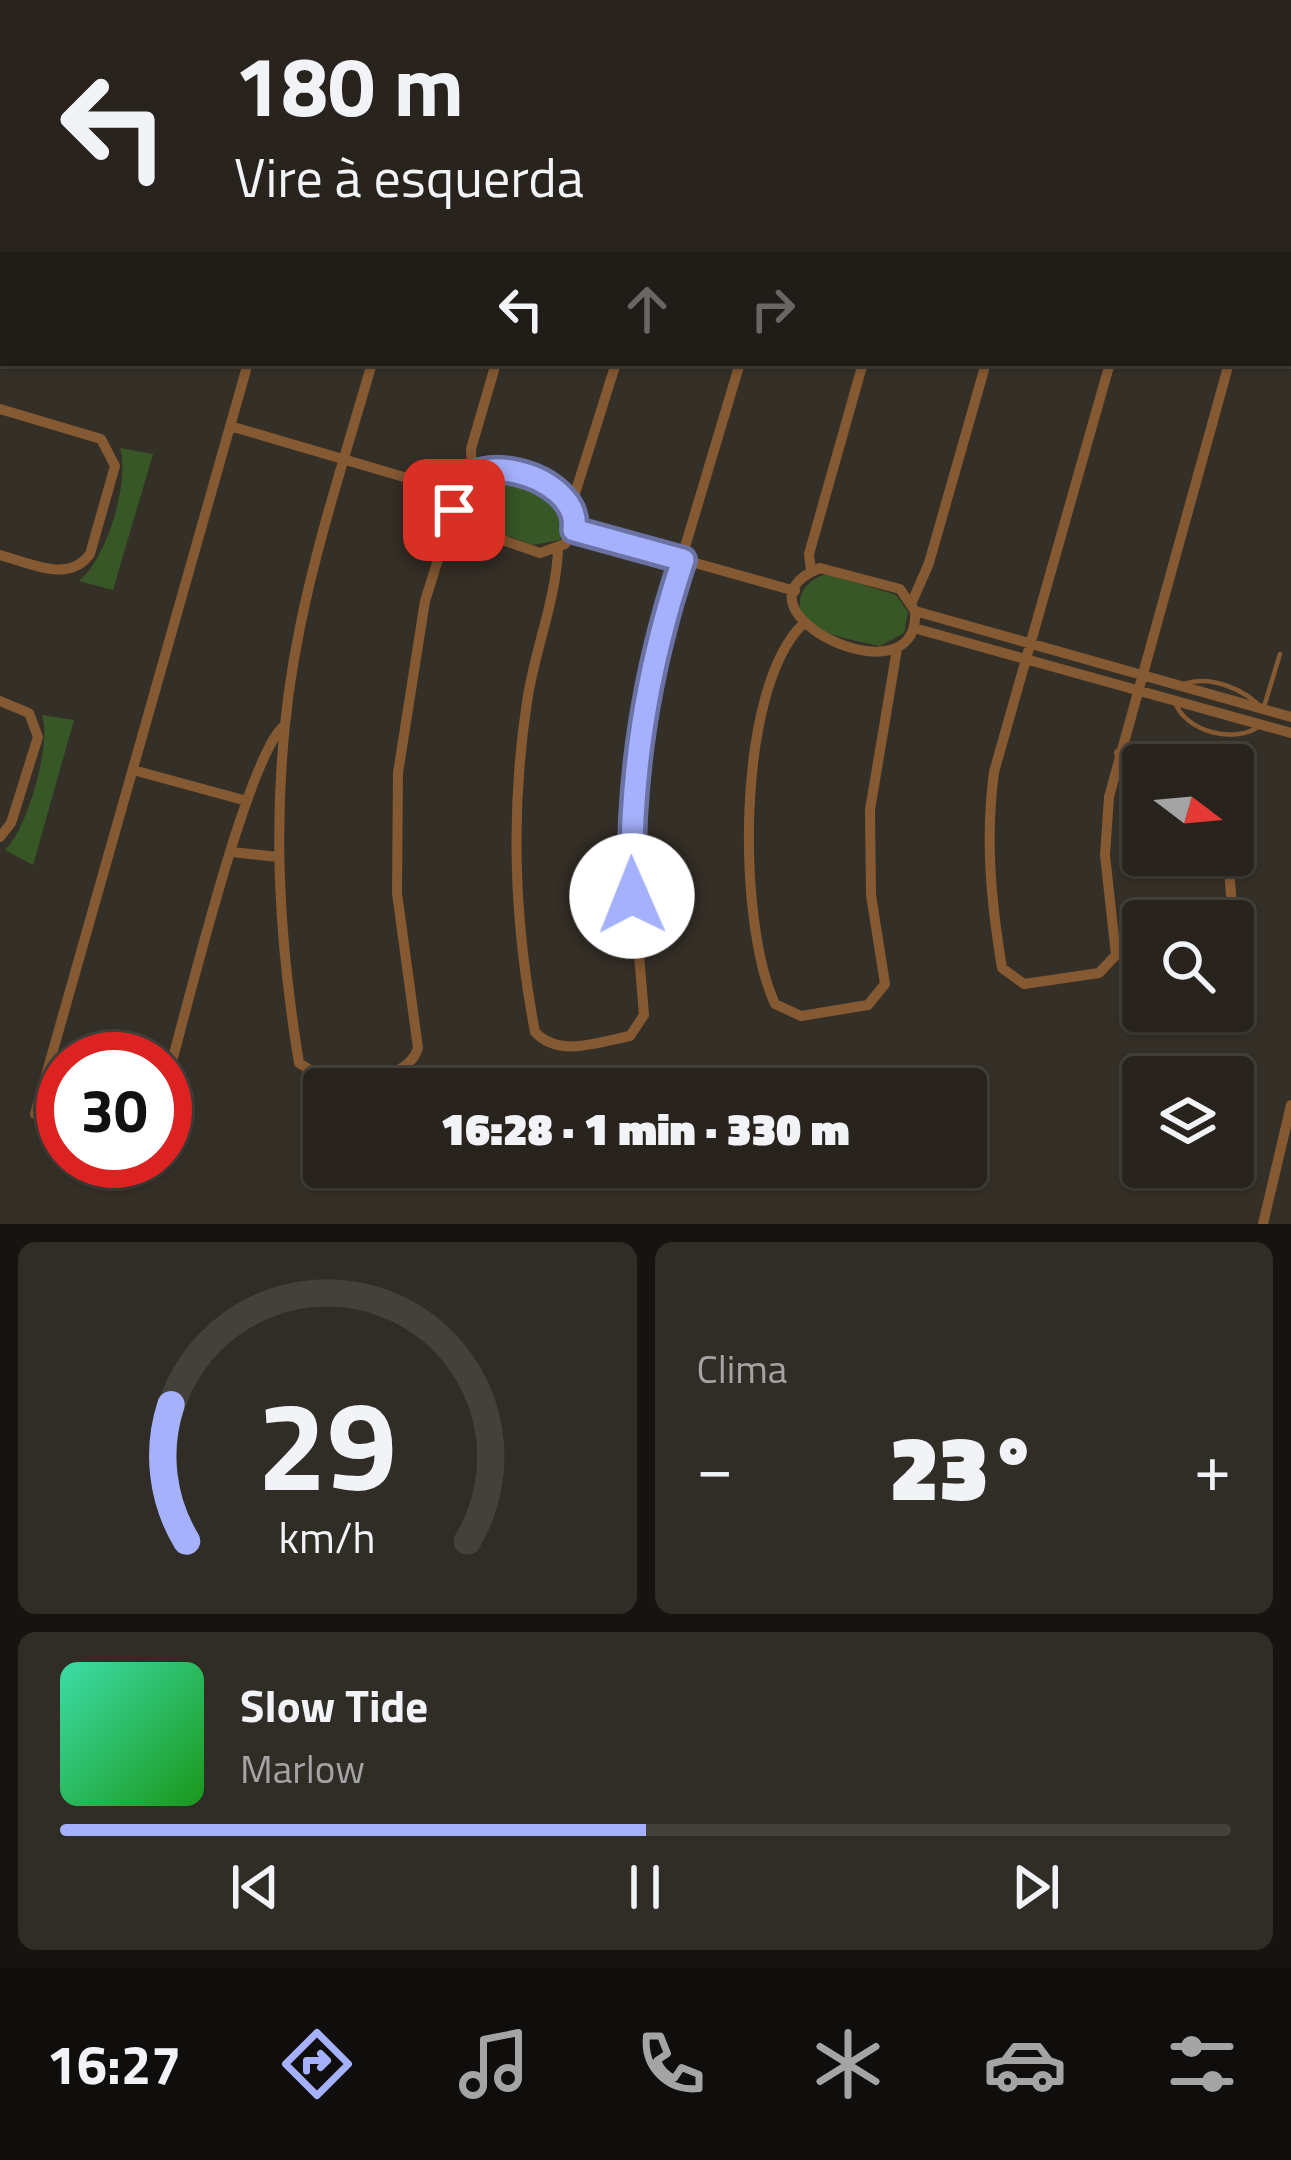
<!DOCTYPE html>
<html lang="pt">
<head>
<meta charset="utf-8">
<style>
	:root { --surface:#28241d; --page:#302c26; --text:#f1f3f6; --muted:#a5a4a4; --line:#44413b; --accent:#a5b1fc }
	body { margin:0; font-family:"Titillium Web",sans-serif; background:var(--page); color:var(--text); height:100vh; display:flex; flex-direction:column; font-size:45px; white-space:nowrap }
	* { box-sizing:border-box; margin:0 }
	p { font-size:39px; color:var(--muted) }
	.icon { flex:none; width:66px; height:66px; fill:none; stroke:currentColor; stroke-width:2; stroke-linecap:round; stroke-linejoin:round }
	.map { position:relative; height:1224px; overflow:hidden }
	.panel { display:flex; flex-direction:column; gap:18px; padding:18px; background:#161410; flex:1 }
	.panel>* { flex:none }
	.guide { position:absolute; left:0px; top:0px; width:1293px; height:366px; box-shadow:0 3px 9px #0004,0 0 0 3px var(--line); background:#28241d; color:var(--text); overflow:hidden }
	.needle { width:78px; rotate:106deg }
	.fabs { position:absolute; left:1122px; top:744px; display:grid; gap:24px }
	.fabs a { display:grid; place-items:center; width:132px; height:132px; border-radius:12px; background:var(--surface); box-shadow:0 3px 9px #0004,0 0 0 3px var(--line); font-size:60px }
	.speed { position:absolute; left:36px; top:1032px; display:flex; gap:24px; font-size:60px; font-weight:700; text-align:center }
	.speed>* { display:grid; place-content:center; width:156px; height:156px; border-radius:50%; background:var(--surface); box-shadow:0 3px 9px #0004,0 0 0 3px var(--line); line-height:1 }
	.speed .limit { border:18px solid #d22; background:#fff; color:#111 }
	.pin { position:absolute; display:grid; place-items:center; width:102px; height:102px; color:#fff; margin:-51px; border-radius:24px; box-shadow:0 6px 18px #0006 }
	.me { position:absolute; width:132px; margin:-66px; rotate:359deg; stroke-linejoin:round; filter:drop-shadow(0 0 9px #0008) }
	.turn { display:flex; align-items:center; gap:42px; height:252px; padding:0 36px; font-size:54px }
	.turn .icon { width:156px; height:156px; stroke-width:2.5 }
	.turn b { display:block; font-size:84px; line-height:102px }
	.lanes { display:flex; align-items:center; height:114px; padding:0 36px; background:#0003; justify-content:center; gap:60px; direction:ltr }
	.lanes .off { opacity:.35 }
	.big { font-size:90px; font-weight:800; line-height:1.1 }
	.panel .widget { flex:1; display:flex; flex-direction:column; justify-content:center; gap:18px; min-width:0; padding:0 42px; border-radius:18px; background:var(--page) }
	.panel .dial { align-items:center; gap:0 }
	.dial svg { height:312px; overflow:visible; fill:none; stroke:var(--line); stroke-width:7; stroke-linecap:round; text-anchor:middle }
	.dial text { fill:var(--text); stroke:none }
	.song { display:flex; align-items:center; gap:36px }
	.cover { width:144px; height:144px; border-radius:18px; background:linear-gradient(135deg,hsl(160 70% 55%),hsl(120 70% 35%)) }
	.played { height:12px; border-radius:6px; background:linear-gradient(90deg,var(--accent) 50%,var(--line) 50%) }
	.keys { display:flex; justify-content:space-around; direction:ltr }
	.heat { display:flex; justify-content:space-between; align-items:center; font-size:66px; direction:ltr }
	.panel .tiles { flex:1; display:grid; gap:18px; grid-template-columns:1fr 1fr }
	.widget:last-child { grid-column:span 2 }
	.trip { position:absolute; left:303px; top:1068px; width:684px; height:120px; border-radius:12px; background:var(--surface); box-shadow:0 3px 9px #0004,0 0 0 3px var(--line); font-weight:800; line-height:120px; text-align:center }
	.tab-bar { display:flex; height:192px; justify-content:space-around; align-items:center; background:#100e0c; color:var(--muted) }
	.tab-bar .icon { width:84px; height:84px }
	.tab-bar .current { color:var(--accent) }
	.tab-bar b { font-size:54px; color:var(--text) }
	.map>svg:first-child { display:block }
	.green { fill:#385726 }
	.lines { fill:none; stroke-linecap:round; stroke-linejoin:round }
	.service { stroke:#855932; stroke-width:4.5 }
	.minor { stroke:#855932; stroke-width:10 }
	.route-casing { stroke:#6b73a4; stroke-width:30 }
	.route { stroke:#a5b1fc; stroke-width:21 }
</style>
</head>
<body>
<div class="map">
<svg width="1291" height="1224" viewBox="0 0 1291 1224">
	<rect width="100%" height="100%" fill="#353027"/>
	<path class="green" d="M120,448L153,454L113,590L79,581C107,558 130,482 120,448Z
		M489,475L562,500L569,520L560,540L533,545L467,521L460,509L464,488Z
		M828,574L896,595L908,612L904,633L880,646C862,642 827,636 812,625C787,606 804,578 828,574Z
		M42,715L74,720L33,865L5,850C27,830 52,743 42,715Z"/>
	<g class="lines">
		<path class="service" d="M1184,684C1210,675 1246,689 1263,710L1280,654
			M1175,702C1185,732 1236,745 1261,725"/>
		<path class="minor" d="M109,0L119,3
			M496,0L506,3
			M977,0L988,3
			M250,3V0
			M657,3L658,0
			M967,3L968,0
			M1053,3V0
			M1290,92L1291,93
			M0,115L3,116
			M0,262L3,263
			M372,363C347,450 318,538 300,627C270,773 275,917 299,1063L327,1081C356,1082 408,1080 418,1048L397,893L398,773L425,601L446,534L457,519
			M1110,363L994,772C985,840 991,901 1002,968L1024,984L1099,973L1116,955L1105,855L1109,797L1229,363
			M0,409L101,439L115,466L90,554C68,584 30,563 0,555
			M230,426L455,492
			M490,468C522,478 572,480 576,521L565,544L540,553L462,526C445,498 458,473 490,468Z
			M472,472L471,449L496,363
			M572,503L616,363
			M574,529L795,591
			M558,550C556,600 534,652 527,702C510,813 514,922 535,1032C559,1058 599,1042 630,1036L644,1015L631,858L637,745L659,634L740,363
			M820,568L900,589L915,611C921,707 719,608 820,568Z
			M811,571L809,554L863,363
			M912,602L929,563L986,363
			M915,611L1291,717
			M802,625C736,691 737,922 775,1004L801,1016L868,1005L885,984L871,895L870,810L897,649
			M914,628L1291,733
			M0,701L29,713L38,737L11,823L0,837
			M1119,753L1158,765
			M133,770L247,801
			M232,852L278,857
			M1228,855L1233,921
			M1233,923L1234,938
			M165,1087C183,1025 247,755 284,726
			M63,1117L35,1114L248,363
			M1263,1224L1291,1105"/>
	</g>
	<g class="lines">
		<g class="route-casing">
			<path id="route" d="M454,510C450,439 583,473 574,530L683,560C646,671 629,779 632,896"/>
		</g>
		<use href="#route" class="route"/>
	</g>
</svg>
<div class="fabs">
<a><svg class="needle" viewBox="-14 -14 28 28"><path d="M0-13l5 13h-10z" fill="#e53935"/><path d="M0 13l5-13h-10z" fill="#a5a4a4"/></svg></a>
<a><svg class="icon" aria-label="search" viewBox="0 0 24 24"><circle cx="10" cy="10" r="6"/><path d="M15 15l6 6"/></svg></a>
<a><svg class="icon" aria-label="layers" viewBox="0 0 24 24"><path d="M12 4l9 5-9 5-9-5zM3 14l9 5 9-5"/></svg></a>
</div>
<div class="speed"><div class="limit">30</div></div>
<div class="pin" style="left:454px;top:510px;background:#d93025"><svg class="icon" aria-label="arrive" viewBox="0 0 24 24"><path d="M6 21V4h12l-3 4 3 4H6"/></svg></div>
<svg class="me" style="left:632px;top:896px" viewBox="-20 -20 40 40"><circle r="19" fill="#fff"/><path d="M0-13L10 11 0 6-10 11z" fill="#a5b1fc"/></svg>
<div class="trip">16:28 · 1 min · 330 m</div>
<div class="guide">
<div class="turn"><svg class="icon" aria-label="left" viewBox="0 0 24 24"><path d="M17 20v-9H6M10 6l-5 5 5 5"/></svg><div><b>180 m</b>Vire à esquerda</div></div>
<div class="lanes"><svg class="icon" aria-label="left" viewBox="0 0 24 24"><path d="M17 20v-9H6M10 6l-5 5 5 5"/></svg><svg class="icon off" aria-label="ahead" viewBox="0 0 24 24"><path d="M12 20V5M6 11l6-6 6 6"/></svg><svg class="icon off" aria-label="right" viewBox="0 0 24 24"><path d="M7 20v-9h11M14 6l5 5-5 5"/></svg></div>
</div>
</div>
<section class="panel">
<div class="tiles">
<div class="widget dial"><svg viewBox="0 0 100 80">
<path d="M14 69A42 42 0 1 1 86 69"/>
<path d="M14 69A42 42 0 0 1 10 34" stroke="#a5b1fc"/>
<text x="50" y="56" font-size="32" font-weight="700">29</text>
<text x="50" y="72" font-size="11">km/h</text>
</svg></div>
<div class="widget"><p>Clima</p>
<div class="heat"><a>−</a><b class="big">23°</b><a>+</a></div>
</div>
<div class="widget">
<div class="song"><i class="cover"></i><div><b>Slow Tide</b><p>Marlow</p></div></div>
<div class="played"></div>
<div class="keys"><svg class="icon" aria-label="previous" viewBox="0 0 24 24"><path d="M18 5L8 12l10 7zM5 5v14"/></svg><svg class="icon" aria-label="pause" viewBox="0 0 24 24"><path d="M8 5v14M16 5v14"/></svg><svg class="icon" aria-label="next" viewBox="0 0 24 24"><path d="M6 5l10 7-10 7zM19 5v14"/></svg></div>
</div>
</div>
</section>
<nav class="tab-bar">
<b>16:27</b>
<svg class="icon current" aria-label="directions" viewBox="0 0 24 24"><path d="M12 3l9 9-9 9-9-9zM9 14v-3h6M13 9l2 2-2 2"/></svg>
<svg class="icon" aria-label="music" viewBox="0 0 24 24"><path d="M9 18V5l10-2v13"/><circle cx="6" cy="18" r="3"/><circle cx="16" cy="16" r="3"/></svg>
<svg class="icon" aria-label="phone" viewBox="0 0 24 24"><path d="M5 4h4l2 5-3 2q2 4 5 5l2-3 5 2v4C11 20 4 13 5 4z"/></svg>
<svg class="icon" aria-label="climate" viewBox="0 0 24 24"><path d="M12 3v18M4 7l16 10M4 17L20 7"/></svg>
<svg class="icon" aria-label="car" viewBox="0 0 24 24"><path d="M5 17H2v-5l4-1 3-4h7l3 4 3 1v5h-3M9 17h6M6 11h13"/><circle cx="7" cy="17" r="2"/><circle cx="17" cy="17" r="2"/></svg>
<svg class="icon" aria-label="filters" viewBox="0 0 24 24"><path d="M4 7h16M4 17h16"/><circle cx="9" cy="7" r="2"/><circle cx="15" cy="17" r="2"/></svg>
</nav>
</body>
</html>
